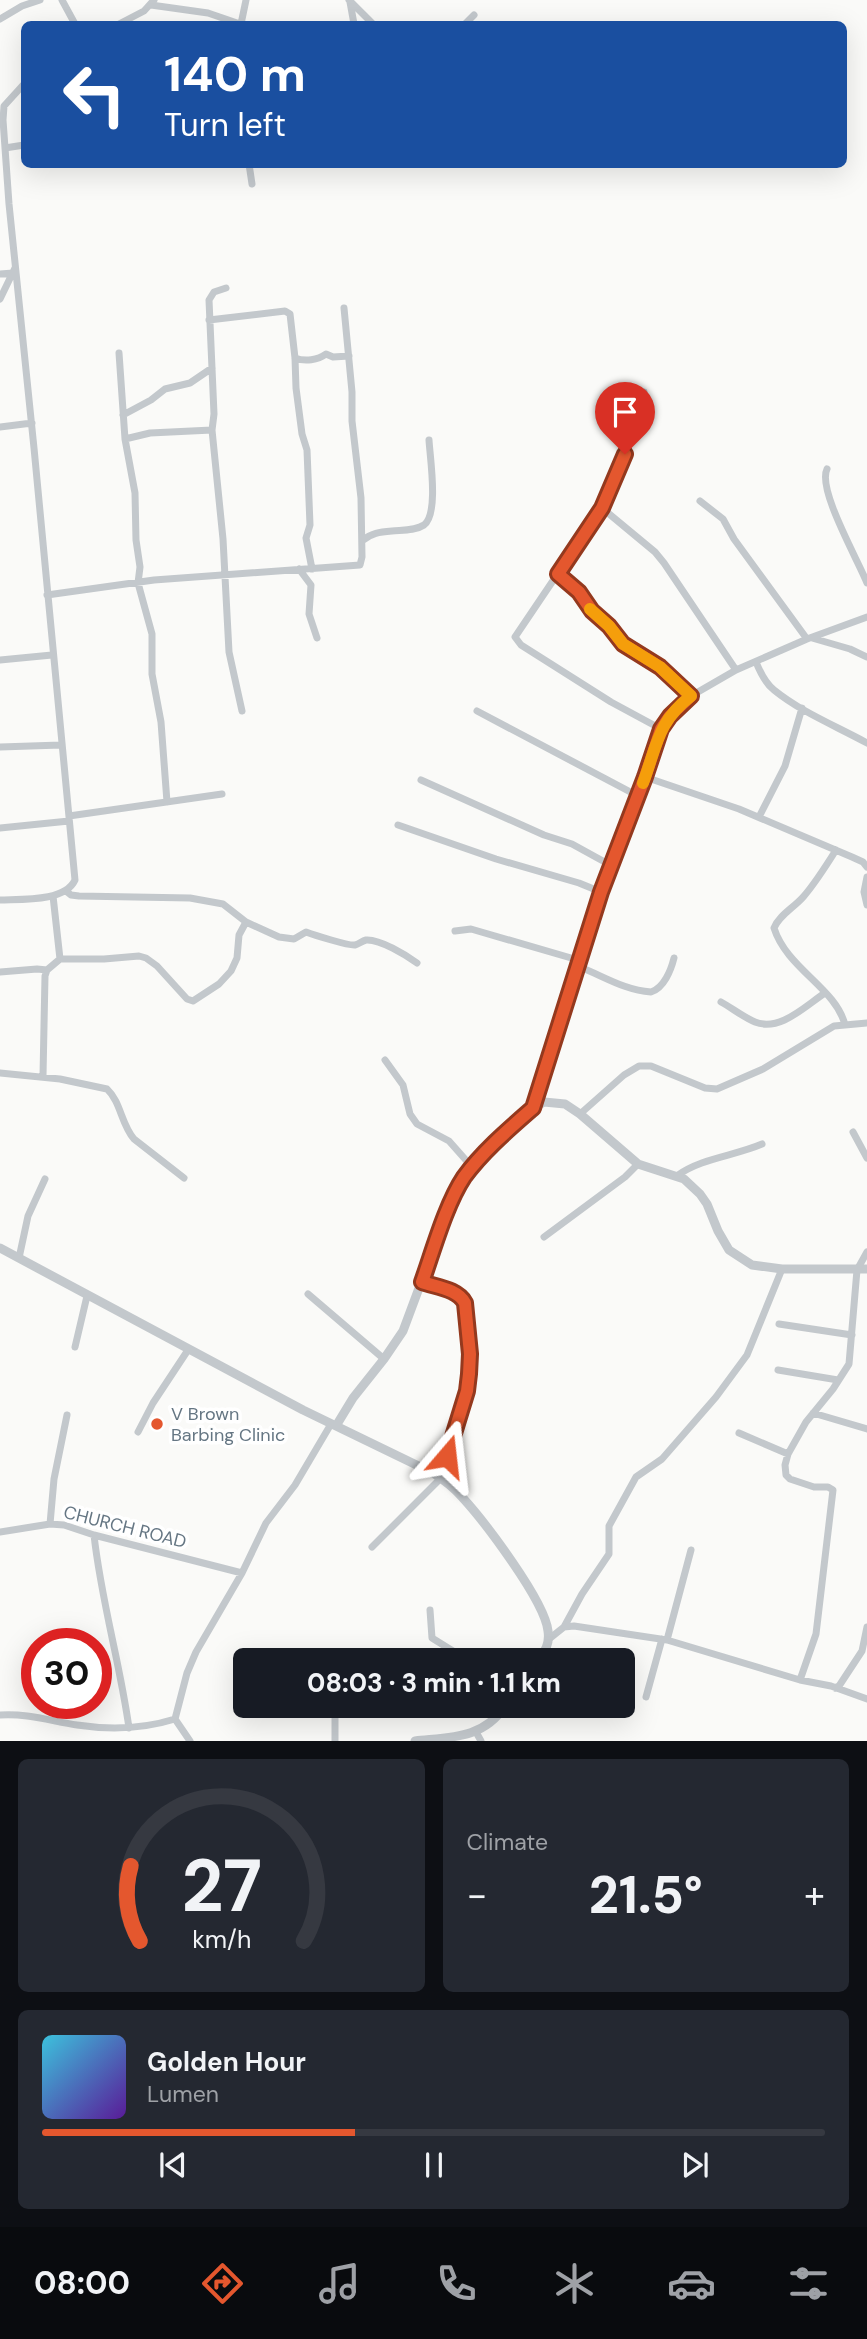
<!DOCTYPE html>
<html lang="en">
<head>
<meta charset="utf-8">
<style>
	:root { --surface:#171b24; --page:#242831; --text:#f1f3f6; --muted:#9ea1a6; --line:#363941; --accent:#e4572e }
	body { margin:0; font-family:"DM Sans",sans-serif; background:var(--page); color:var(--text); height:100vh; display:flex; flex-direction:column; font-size:26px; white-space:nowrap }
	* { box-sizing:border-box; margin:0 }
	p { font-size:23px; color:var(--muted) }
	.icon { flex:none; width:38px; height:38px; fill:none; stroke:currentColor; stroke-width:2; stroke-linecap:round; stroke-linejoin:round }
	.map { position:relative; height:1741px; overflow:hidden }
	.side { display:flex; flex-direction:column; gap:18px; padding:18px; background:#0d0f14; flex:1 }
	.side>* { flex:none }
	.top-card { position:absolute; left:21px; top:21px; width:826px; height:147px; border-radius:10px; box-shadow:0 7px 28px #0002; background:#1a4fa0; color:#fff; overflow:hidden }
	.speed { position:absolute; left:21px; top:1628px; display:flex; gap:14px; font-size:35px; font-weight:700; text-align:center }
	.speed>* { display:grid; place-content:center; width:91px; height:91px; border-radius:50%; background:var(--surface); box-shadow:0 7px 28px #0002; line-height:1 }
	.speed .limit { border:10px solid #d22; background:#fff; color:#111 }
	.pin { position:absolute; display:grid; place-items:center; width:60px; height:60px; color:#fff; margin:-72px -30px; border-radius:50% 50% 50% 0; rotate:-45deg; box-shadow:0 0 7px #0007 }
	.pin .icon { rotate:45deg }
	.me { position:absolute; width:77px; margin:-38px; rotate:17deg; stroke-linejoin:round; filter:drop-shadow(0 0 5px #0008) }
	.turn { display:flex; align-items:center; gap:24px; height:147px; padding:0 28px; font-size:32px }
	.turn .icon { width:91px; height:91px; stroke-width:2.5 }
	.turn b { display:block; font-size:49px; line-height:60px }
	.big { font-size:52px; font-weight:800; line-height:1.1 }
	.side .widget { flex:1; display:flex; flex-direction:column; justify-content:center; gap:10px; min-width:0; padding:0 24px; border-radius:10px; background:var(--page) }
	.side .dial { align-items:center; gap:0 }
	.dial svg { height:182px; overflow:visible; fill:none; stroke:var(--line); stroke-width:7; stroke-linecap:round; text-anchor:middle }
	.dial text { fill:var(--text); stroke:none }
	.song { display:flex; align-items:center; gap:21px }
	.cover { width:84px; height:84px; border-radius:10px; background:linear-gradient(135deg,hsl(190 70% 55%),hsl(270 70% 35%)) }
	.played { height:7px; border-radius:4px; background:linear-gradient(90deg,var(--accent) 40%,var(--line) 40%) }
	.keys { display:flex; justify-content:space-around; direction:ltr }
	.heat { display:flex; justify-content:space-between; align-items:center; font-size:38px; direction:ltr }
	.side .tiles { flex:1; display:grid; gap:18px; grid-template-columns:1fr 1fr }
	.widget:last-child { grid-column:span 2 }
	.trip { position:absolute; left:233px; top:1648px; width:402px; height:70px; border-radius:10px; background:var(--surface); box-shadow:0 7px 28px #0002; font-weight:800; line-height:70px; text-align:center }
	.menu { display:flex; height:112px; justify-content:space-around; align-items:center; background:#090b0e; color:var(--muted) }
	.menu .icon { width:49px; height:49px }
	.menu .current { color:var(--accent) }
	.menu b { font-size:32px; color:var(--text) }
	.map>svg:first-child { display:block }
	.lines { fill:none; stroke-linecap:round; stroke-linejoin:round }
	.minor { stroke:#c3c8cc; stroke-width:7 }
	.tertiary { stroke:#c3c8cc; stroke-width:9 }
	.route-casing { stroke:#94391e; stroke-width:18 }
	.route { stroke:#e4572e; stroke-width:12 }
	.slow { stroke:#f59e0b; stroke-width:12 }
	.poi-dot { fill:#e4572e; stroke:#fff; stroke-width:2.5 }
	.labels { text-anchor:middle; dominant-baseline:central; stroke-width:7; stroke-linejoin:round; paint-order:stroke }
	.poi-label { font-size:18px; fill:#657683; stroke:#fff; text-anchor:start }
	.street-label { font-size:18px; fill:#657683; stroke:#fff }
</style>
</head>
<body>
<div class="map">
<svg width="867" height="1741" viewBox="0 0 867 1741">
	<rect width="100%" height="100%" fill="#fafaf8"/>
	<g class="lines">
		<path class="minor" d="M62,0L75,24
			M349,0L373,24
			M350,2L354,24
			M151,5L208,13L240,24
			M0,19L22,6L40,0
			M119,24L144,11L154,0
			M241,24L246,0
			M465,24L474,15
			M5,148L24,145
			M249,164L252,184
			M0,274L13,273
			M226,288L214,292L209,300L214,414L212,430L223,539L229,652L242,711
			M0,299L15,268
			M209,320L285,311L290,314L295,358L296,388L302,434L307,450L310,525L306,538L312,569
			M119,353L125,439L135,493L136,540L140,567L138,583L152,634V674L161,722L167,802
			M295,358C305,362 318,360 326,354L333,357L349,356
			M644,392L635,430L602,508L515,637L521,645L611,702L661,729
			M123,415L151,400L165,389L190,383L212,368
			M0,427L32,423
			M125,439L150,433L212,430
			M827,469C817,489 858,560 867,583
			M700,501L723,519L734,539L807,639
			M602,508L655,552L664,563L736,670
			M362,541C371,533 380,532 392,531C402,530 415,531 424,525C439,514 430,458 429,440
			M299,569L311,585L309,614L317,638
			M558,574L579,592L592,611L609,627L623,644L660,667L691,696
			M47,595L154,580L360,565L362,557L361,498L352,421V392L344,308
			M812,638L850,649L867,657
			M0,660L52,655
			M756,662C760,672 765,683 774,690C801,712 836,726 867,743
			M477,711L638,796
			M0,747L61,745
			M645,777L739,809L852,857L863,862L867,867
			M421,780L544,835L572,844L612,866
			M69,816L222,794
			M759,817L785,766L802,708
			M398,825L496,859L579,883L601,892
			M0,828L69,821
			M836,850C826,866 816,882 804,896C795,907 779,915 774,928C787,969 836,988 845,1025
			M867,877L864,892L867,905
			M66,891L71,895L79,896L190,898L223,904L246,922L279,937L294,939L306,932C314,935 349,946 355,945C359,944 362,941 366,940C380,939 406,955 417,963
			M53,896L60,959
			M0,900C21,899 65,902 75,880L34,448L9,204L3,120L4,106L24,84
			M455,931L471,929L578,960
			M577,966C602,975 623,990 651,992C664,988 671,970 674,958
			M0,972L37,969L47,970
			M721,1002C732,1008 743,1017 755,1022C780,1032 805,1006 825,993
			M385,1060L403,1085L410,1114L417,1124L449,1141L472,1167
			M0,1073L60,1079L107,1089C121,1102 121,1124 134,1139L184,1178
			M43,1076L45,976L47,970L60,959H104L139,956L146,958L157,966L187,999L193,1001L219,984L231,971L237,958L239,935L246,922
			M533,1108L601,892L645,777L661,729L670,716L691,696L736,670L807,639L867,617
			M580,1114L624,1075L639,1066H651L705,1088L717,1089L763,1069L834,1026L867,1023
			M853,1132L867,1158
			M678,1175C702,1158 734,1156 762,1144
			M544,1237L625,1177L638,1164
			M19,1258L28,1216L45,1179
			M308,1294L384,1359
			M779,1324L852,1335
			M75,1347L87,1296
			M778,1370L838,1380
			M813,1413L867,1429
			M138,1432L153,1403L188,1350
			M739,1433L788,1454
			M50,1524L54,1479L67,1415
			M0,1532L50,1524L64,1525L94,1535L242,1573
			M94,1535C101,1600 120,1663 129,1728
			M372,1547L441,1478L467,1390L470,1354L465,1303C458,1289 436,1287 422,1282
			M430,1610L432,1638L469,1661
			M564,1627L582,1594L609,1554V1526L636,1477L662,1459L716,1397L747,1355L782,1269
			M549,1639L564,1627L574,1626L667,1640L800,1680L831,1686L867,1699
			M667,1640L691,1550
			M335,1661V1655
			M800,1680L816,1634L833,1490L828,1487H814L790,1479L786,1475L785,1465L788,1454L806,1422L833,1389L849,1364L857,1270L867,1252
			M835,1688L839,1686L862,1651L867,1627
			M646,1697L662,1639
			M0,1715C26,1713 51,1721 77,1725C110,1730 143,1729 175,1719
			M175,1719L187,1673L196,1652L242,1573L266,1523L295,1485L331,1424
			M175,1719L190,1741
			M476,1732L481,1741
			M335,1741V1706"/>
		<path class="tertiary" d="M0,1248L303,1410L433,1473C444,1480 454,1488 462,1497C484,1521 545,1601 548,1631C550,1644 545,1651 538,1661
			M336,1426L353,1398L384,1359L403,1331L450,1205L463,1178L508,1130L533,1108L544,1102L565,1104L580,1114L638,1164L684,1179L700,1194L707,1204L718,1231L729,1250L752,1265L782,1269H867
			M415,1741C451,1737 483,1739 505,1706"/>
	</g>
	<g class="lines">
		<g class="route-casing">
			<path id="route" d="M447,1456L467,1391L469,1374L470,1354L465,1303C458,1289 436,1287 422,1282C433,1251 446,1204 464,1177C483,1151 509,1129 533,1108L601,892L645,777L661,729L670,716L691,696L660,667L623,644L609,626L592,611L579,592L558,574L602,508L625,454"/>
		</g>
		<use href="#route" class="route"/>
		<path class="slow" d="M590,609L609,626L623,644L660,667L691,696C657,722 657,746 643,783"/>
	</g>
	<circle class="poi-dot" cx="157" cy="1424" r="7"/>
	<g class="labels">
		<g class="poi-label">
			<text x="171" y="1414">V Brown<tspan x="171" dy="21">Barbing Clinic</tspan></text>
		</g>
		<g class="street-label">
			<text transform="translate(125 1527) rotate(14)">CHURCH ROAD</text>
		</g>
	</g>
</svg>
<div class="speed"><div class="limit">30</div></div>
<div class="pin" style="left:625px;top:454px;background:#d93025"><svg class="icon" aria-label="arrive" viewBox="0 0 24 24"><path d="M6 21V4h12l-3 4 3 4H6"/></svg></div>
<svg class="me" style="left:447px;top:1456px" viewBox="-20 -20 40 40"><path d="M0-17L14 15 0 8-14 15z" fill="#e4572e" stroke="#fff" stroke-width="4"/></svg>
<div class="trip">08:03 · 3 min · 1.1 km</div>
<div class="top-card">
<div class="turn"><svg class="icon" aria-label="left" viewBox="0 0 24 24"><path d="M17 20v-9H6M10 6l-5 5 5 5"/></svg><div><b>140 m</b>Turn left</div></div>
</div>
</div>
<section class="side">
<div class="tiles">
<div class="widget dial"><svg viewBox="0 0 100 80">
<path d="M14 69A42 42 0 1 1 86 69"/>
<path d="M14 69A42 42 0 0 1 10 36" stroke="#e4572e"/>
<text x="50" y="56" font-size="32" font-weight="700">27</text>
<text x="50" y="72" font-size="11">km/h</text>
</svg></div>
<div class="widget"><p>Climate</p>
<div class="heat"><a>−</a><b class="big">21.5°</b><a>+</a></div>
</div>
<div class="widget">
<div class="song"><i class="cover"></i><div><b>Golden Hour</b><p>Lumen</p></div></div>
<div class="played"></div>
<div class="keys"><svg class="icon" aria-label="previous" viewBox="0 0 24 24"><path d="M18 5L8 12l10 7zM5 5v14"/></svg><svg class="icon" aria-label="pause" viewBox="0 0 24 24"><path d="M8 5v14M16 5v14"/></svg><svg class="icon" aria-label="next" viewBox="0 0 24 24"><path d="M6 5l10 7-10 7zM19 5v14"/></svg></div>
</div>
</div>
</section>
<nav class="menu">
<b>08:00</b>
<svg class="icon current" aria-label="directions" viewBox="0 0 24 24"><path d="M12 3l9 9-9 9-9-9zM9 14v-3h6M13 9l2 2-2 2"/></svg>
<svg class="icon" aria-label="music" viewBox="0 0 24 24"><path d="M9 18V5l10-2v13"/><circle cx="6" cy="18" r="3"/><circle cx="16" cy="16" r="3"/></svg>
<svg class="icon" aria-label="phone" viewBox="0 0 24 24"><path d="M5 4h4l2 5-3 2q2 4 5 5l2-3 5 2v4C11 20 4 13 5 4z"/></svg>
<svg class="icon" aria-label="climate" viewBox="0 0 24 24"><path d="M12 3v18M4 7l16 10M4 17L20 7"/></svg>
<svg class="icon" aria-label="car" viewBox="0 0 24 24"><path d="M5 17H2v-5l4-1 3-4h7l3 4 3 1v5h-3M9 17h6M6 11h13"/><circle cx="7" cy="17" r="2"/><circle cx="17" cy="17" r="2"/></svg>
<svg class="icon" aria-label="filters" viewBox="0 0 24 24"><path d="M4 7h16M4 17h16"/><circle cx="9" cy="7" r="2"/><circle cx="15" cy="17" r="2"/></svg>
</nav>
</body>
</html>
